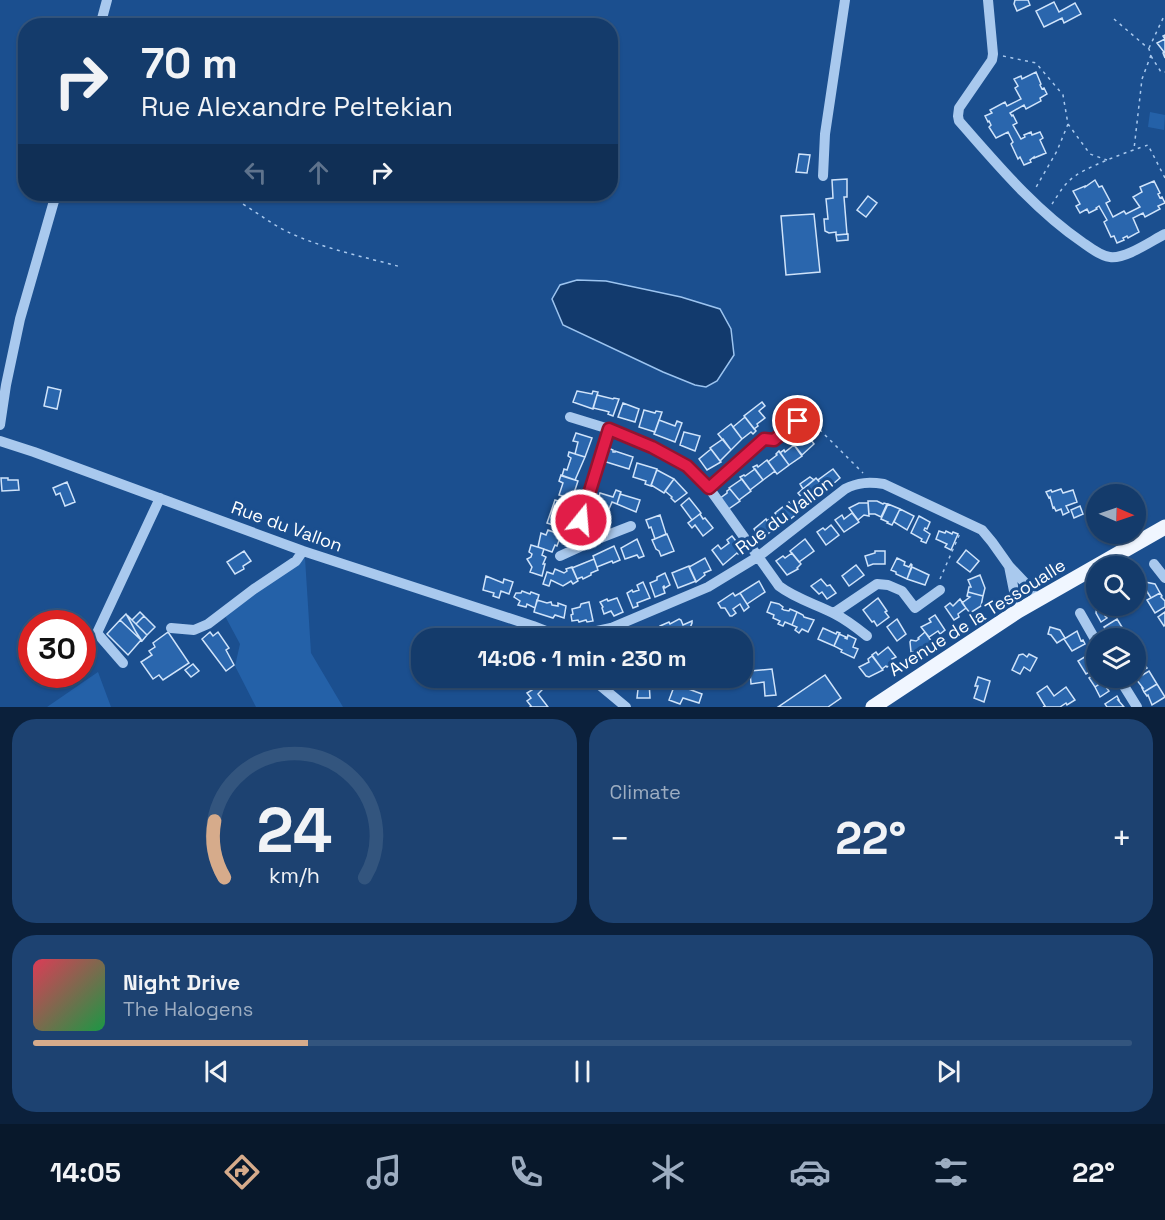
<!DOCTYPE html>
<html lang="en">
<head>
<meta charset="utf-8">
<style>
	:root { --surface:#143b6b; --page:#1d4271; --text:#f1f3f6; --muted:#9dadc1; --line:#33557e; --accent:#d6ab8b }
	body { margin:0; font-family:"Space Grotesk",sans-serif; background:var(--page); color:var(--text); height:100vh; display:flex; flex-direction:column; font-size:22px; white-space:nowrap }
	* { box-sizing:border-box; margin:0 }
	p { font-size:20px; color:var(--muted) }
	.icon { flex:none; width:33px; height:33px; fill:none; stroke:currentColor; stroke-width:2; stroke-linecap:round; stroke-linejoin:round }
	.map { position:relative; height:707px; overflow:hidden }
	.details { display:flex; flex-direction:column; gap:12px; padding:12px; background:#0b203b; flex:1 }
	.details>* { flex:none }
	.guide { position:absolute; left:18px; top:18px; width:600px; height:183px; border-radius:24px; box-shadow:0 2px 4px #0004,0 0 0 2px var(--line); background:#143b6b; color:var(--text); overflow:hidden }
	.needle { width:39px; rotate:92deg }
	.fabs { position:absolute; left:1086px; top:484px; display:grid; gap:12px }
	.fabs a { display:grid; place-items:center; width:60px; height:60px; border-radius:50%; background:var(--surface); box-shadow:0 2px 4px #0004,0 0 0 2px var(--line); font-size:30px }
	.speed { position:absolute; left:18px; top:610px; display:flex; gap:12px; font-size:30px; font-weight:700; text-align:center }
	.speed>* { display:grid; place-content:center; width:78px; height:78px; border-radius:50%; background:var(--surface); box-shadow:0 2px 4px #0004,0 0 0 2px var(--line); line-height:1 }
	.speed .limit { border:9px solid #d22; background:#fff; color:#111 }
	.pin { position:absolute; display:grid; place-items:center; width:51px; height:51px; color:#fff; margin:-26px; border:3px solid #fff; border-radius:50%; box-shadow:0 2px 6px #0007 }
	.me { position:absolute; width:66px; margin:-33px; rotate:17deg; stroke-linejoin:round; filter:drop-shadow(0 0 4px #0008) }
	.turn { display:flex; align-items:center; gap:21px; height:126px; padding:0 24px; font-size:27px }
	.turn .icon { width:78px; height:78px; stroke-width:2.5 }
	.turn b { display:block; font-size:42px; line-height:51px }
	.lanes { display:flex; align-items:center; height:57px; padding:0 24px; background:#0003; justify-content:center; gap:30px; direction:ltr }
	.lanes .off { opacity:.35 }
	.big { font-size:45px; font-weight:600; line-height:1.1 }
	.details .tile { flex:1; display:flex; flex-direction:column; justify-content:center; gap:9px; min-width:0; padding:0 21px; border-radius:24px; background:var(--page) }
	.details .dial { align-items:center; gap:0 }
	.dial svg { height:156px; overflow:visible; fill:none; stroke:var(--line); stroke-width:7; stroke-linecap:round; text-anchor:middle }
	.dial text { fill:var(--text); stroke:none }
	.song { display:flex; align-items:center; gap:18px }
	.cover { width:72px; height:72px; border-radius:9px; background:linear-gradient(135deg,hsl(350 70% 55%),hsl(140 70% 35%)) }
	.played { height:6px; border-radius:3px; background:linear-gradient(90deg,var(--accent) 25%,var(--line) 25%) }
	.keys { display:flex; justify-content:space-around; direction:ltr }
	.heat { display:flex; justify-content:space-between; align-items:center; font-size:33px; direction:ltr }
	.details .tiles { flex:1; display:grid; gap:12px; grid-template-columns:1fr 1fr }
	.tile:last-child { grid-column:span 2 }
	.trip { position:absolute; left:411px; top:628px; width:342px; height:60px; border-radius:24px; background:var(--surface); box-shadow:0 2px 4px #0004,0 0 0 2px var(--line); font-weight:600; line-height:60px; text-align:center }
	.dock { display:flex; height:96px; justify-content:space-around; align-items:center; background:#08182b; color:var(--muted) }
	.dock .icon { width:42px; height:42px }
	.dock .current { color:var(--accent) }
	.dock b { font-size:27px; color:var(--text) }
	.map>svg:first-child { display:block }
	.green { fill:#2461a8 }
	.water { fill:#123a6d; stroke:#9cc4f0; stroke-width:1.5 }
	.building { fill:#2a66ad; stroke:#cfe3fa; stroke-width:1.5 }
	.lines { fill:none; stroke-linecap:round; stroke-linejoin:round }
	.path { stroke:#a9c9ee; stroke-width:1.5; stroke-dasharray:3 4.5; stroke-linecap:butt }
	.minor { stroke:#a9c9ee; stroke-width:10 }
	.major { stroke:#f0f6ff; stroke-width:15 }
	.route-casing { stroke:#92132f; stroke-width:15 }
	.route { stroke:#e11d48; stroke-width:10 }
	.labels { text-anchor:middle; dominant-baseline:central; stroke-width:6; stroke-linejoin:round; paint-order:stroke }
	.street-label { font-size:18px; fill:#fff; stroke:#1b4f8f }
</style>
</head>
<body>
<div class="map">
<svg width="1165" height="707" viewBox="0 0 1165 707">
	<rect width="100%" height="100%" fill="#1b4f8f"/>
	<path class="green" d="M1150,112L1165,115L1164,130L1148,127Z
		M305,558L311,653L343,707H256L235,666L240,644L225,616Z
		M98,672L111,707H47Z"/>
	<path class="water" d="M577,280L606,281L681,297L720,309L731,329L734,355L717,381L706,387L695,385L663,372L563,325L552,299L560,285Z"/>
	<path class="building" d="M1015,0H1028L1030,5L1017,11L1014,4Z
		M1054,2L1059,12L1075,3L1081,14L1064,23L1062,18L1044,27L1036,11Z
		M1165,35V58L1163,53L1164,52L1157,43L1165,39L1163,36Z
		M1036,72L1041,84L1040,85L1042,89L1044,88L1047,94L1040,98L1041,101L1026,109L1024,105L1010,113L1012,116L1013,115L1017,123L1013,125L1021,139L1025,137L1024,135L1031,132L1032,135L1040,132L1043,138L1040,140L1046,153L1034,158V157L1030,160L1031,162L1024,165L1020,157L1018,159L1011,144L1013,142L1008,132L996,138L989,127L991,125L989,121L988,122L985,116L992,113L990,110L1005,102L1007,106L1021,99L1015,88L1018,86L1014,79L1021,76L1022,79Z
		M799,154L810,155L807,173L796,172Z
		M847,179V197H844L847,234L836,235V232L829,233L825,231L824,219H828L826,199L833,198L832,180Z
		M1095,180L1099,187L1102,186L1110,201L1106,203L1113,217L1124,211L1126,214L1140,207L1133,197L1142,192L1140,187L1154,181L1160,193L1158,194L1160,198L1162,197L1165,203L1158,206L1160,209L1145,217L1143,213L1133,218L1139,232L1128,238L1127,236L1123,238L1124,240L1117,243L1114,236L1111,237L1104,222L1107,220L1099,206L1096,208L1097,209L1089,213L1087,209L1080,213L1076,206L1080,204L1073,191L1085,186V187Z
		M868,196L877,203L866,217L857,210Z
		M814,214L820,272L786,275L781,216Z
		M848,234V240L837,241L836,235Z
		M48,387L61,390L57,409L44,406Z
		M577,391L592,394L593,391L598,392L593,409L573,402Z
		M597,395L613,399L614,398L619,399L613,416L608,414L609,412L606,411L593,408Z
		M762,402L765,406L759,411L765,418L757,424L758,426L754,429L744,416Z
		M623,403L639,409L635,422L618,417Z
		M784,409L793,421L781,430L779,428L780,427L774,417Z
		M644,410L655,413L656,411L662,412L655,432L639,427Z
		M745,417L756,431L753,434L751,432L742,439L733,427Z
		M659,420L675,426L677,421L682,423L675,442L654,434Z
		M731,424L742,439L731,450L718,434Z
		M684,432L700,436L695,451L680,445Z
		M576,433L592,438L585,457L575,454L578,442L573,441Z
		M806,433L814,444L802,455L792,442L795,439L797,441Z
		M723,439L731,450L720,461L710,448Z
		M794,445L802,456L789,465L780,453L784,450L785,452Z
		M608,448L613,450V452H615V451L633,457L629,469L603,461Z
		M711,449L721,462L707,470L699,459Z
		M779,451L789,465L777,474L768,462L777,455L776,454Z
		M569,452L585,457L575,480L562,476L564,469L567,470L571,458L568,456Z
		M767,460L775,471L763,480L753,467L757,465L758,467Z
		M637,463L657,469L651,486L645,484L646,481L633,477Z
		M755,469L763,480L750,490L740,477L744,475L745,476Z
		M833,469L840,478L826,490L818,480Z
		M657,470L674,479L664,493L651,485Z
		M561,475L578,481L572,499L559,495L563,483L559,481Z
		M810,477L814,480L803,489L800,484Z
		M1,478H8V480H18L19,490L2,491Z
		M816,478L826,490L807,504L798,493Z
		M674,479L687,493L675,502L671,498L672,497L665,491Z
		M742,479L751,491L739,500L729,488Z
		M67,482L75,502L65,506L60,493L56,495L53,488Z
		M730,489L740,501L727,510L719,499L727,493V491Z
		M1061,489L1063,493L1073,490L1077,502L1066,506L1069,512L1063,515L1061,509L1056,511L1054,507L1053,508L1050,497L1049,498L1046,492L1051,490L1052,492Z
		M616,490L621,492L617,504L612,502L609,509L599,506L597,503L600,493L613,497Z
		M620,494L640,500L636,512L617,504Z
		M689,498L701,513L692,520L681,505Z
		M555,500L570,504L567,513L563,511L562,514L564,515L562,528L547,523Z
		M868,501H877L883,504L884,503L887,504L881,517L875,514H869Z
		M789,502L798,513L789,520L788,518L783,522L775,513Z
		M859,503H868L869,516L864,515L858,520L849,508Z
		M888,504L900,509L892,525L887,523L888,522L881,519Z
		M1080,506L1083,514L1074,518L1071,510Z
		M900,509L914,516L907,530L894,522Z
		M852,513L859,522L844,532L835,520L842,515L844,519Z
		M700,514L703,519L705,518L713,528L703,536L695,525L692,528L688,523Z
		M660,515L666,534L655,539L651,527L649,528L646,520Z
		M919,516L930,522L927,529L925,528L924,530L930,534L926,543L921,541L922,539L911,533Z
		M771,517L779,527L773,532L772,531L760,539L754,529L766,519L767,521Z
		M831,525L839,535L826,545L817,532L823,528L825,530Z
		M548,530L561,535L557,546L555,545L552,552L538,547L541,533L546,535Z
		M939,531L945,533L946,531L952,534L953,532L958,534L951,550L945,547L947,544L936,539Z
		M667,534L674,551L661,556L659,551L656,549L652,540Z
		M732,536L743,550L738,554L737,553L723,565L712,550L718,545L721,549L729,543L727,540Z
		M637,539L644,556L639,558L637,555L625,559L621,548Z
		M805,539L814,551L799,562L790,551Z
		M531,545L544,549L542,555L546,557L543,564H545L542,576L530,572L532,567L527,559L531,557L532,554L529,552Z
		M614,546L620,560L613,563L612,561L597,567L593,556Z
		M966,550L979,561L970,572L957,562Z
		M244,551L251,561L243,566L244,569L235,574L227,562Z
		M875,551H885V564H873L868,566L865,556L875,553Z
		M792,553L801,564L797,568L798,569L787,575L776,561L783,556L785,558Z
		M705,558L711,570L704,573L705,575L696,582L689,567Z
		M897,558L905,562L904,565L909,567L911,564L912,565L907,579L896,574V572L891,570Z
		M594,559L598,570L591,573V575L583,579L582,577L577,579L572,568Z
		M856,565L864,575L849,586L842,576Z
		M689,566L696,581L678,588L672,573Z
		M572,567L578,581L573,584L571,581L563,586L551,580L549,586L543,584L547,572L553,574L555,569L564,573L567,571L566,569Z
		M912,567L929,575L925,585L907,579Z
		M665,573L670,585L665,588L664,586L663,587L665,593L655,597L650,583L657,580V577Z
		M980,575L985,588L983,596L968,592L969,587H971L968,580Z
		M486,576L503,583L504,579L513,582L509,594L501,591L499,598L493,596L494,593L483,590Z
		M821,579L827,586L830,585L836,593L827,599L822,592L819,594L811,586Z
		M759,581L765,592L747,604L740,593Z
		M643,582L650,598L637,603L638,606L633,608L627,593L632,590L633,592L639,590L637,585Z
		M1145,582L1155,584L1160,593L1151,598L1146,590L1143,589Z
		M522,591L530,594L531,592L539,595L535,608L527,604L526,607L518,605L520,601L514,597L516,593H521Z
		M968,592L983,596L981,606L970,613L962,603L970,597L967,596Z
		M733,593L735,596L740,593L749,607L744,611L740,604L733,609L736,613L732,616H730L725,608H721L718,603Z
		M1160,593L1162,596L1161,597L1165,601V607L1155,613L1147,600Z
		M617,598L623,612L614,616L611,611L604,614L602,608L603,607L600,602L607,599L608,601Z
		M878,598L887,611L885,612L889,617L877,626L874,621L872,622L863,610Z
		M960,599L966,608L958,614L959,617L954,620L945,607L950,603L953,606Z
		M537,600L547,603L551,602L552,605L558,606V603L566,606L564,618L555,615L553,618L534,612Z
		M589,602L593,621L587,622L586,620L579,622L578,620L572,621L571,615L573,614L572,609L580,607L581,604Z
		M771,602L779,604L783,607L782,609L784,610L789,611L790,609L797,612L792,625L785,622L783,626L778,624L780,621L773,618L774,615L767,612Z
		M1097,606H1107L1105,616L1107,618L1101,622L1096,613Z
		M140,612L144,616L136,624L132,620Z
		M797,612L803,615L804,617L814,620L808,632L802,629L799,633L795,630L797,627L792,625Z
		M1165,612V625L1164,626L1158,617Z
		M126,614L136,632L141,640L120,620Z
		M127,615L147,635L142,641L136,632Z
		M935,615L945,630L940,634L938,631L929,637L921,627L931,622L929,619Z
		M144,616L155,627L147,635L136,624Z
		M679,619L681,620L683,625L692,621V623L688,633L684,631L675,635L674,633L664,636L660,626L669,622L670,624Z
		M897,619L906,634L897,641L887,627Z
		M1117,619L1125,632L1114,639H1111L1109,633L1104,627Z
		M120,620L141,640L128,655L107,634Z
		M1050,627L1060,630L1065,638L1057,643L1051,635L1048,634Z
		M661,628L665,639L646,638L643,633Z
		M823,628L836,634L837,632L840,633L834,646L818,639Z
		M733,630L743,634L741,639H714L717,631L730,637Z
		M1077,631L1081,641L1083,640L1085,644L1072,651L1064,639Z
		M168,632L189,663L163,680L159,675L153,679L141,662L152,655L149,651L155,647L153,643Z
		M210,632L213,636L218,632L229,648L226,650L234,665L226,671L202,639Z
		M925,632L932,642L918,653L911,652L910,642L911,640L916,641L919,639L918,638Z
		M839,634L846,637L845,638L847,639L848,635L856,639L853,647L858,649L854,658L841,652L842,650L834,646Z
		M888,647L896,657L892,659L894,662L887,667L886,666L882,669L872,655L876,652L878,655Z
		M1091,653L1093,657L1092,658L1096,663V668L1086,674L1078,661Z
		M1023,654L1027,657L1029,654L1037,658L1030,671L1024,667L1020,674L1012,670L1019,655Z
		M872,656L883,670L869,677L866,676L859,667L869,662L868,659Z
		M1141,659L1147,668L1138,673L1136,669V662Z
		M193,664L199,671L191,677L185,670Z
		M772,669L776,695L765,696L764,682L751,684L750,671Z
		M1149,671L1157,684L1144,692L1142,688H1143L1136,679Z
		M1096,673V678H1106L1107,679L1095,687L1089,678Z
		M825,675L841,698L828,707H778Z
		M978,677L990,681L984,702L974,698L978,686H975Z
		M537,678H539L545,687L538,694L548,707H530L531,706L527,701L531,698L527,693L532,690L528,684Z
		M557,678H576L578,681L566,689Z
		M638,678H655L649,681L650,698H637L638,689L639,688L638,686L636,687L633,681Z
		M1107,679L1109,683L1105,686L1109,691L1100,697L1095,687Z
		M675,684L702,694L699,703L683,698L680,704L669,700Z
		M1157,684L1165,697L1152,705L1148,695L1147,696L1144,692Z
		M1047,686L1054,696L1066,687L1075,700L1067,705L1066,703L1060,707H1043L1045,706L1037,693Z
		M1117,696L1119,700H1118L1124,707H1107L1105,704Z"/>
	<g class="lines">
		<path class="path" d="M1114,19L1149,49L1151,55L1142,79L1134,149
			M1149,48L1165,14
			M1003,56L1036,63L1063,95L1068,124L1057,151L1035,189
			M1151,56L1161,72H1165
			M1068,124L1090,154L1107,160
			M223,194C246,203 264,220 286,231C320,248 365,257 401,267
			M1052,204C1057,197 1062,187 1069,181C1081,168 1130,151 1148,145L1165,178
			M809,419L863,473
			M940,579L961,531"/>
		<path class="minor" d="M988,0L993,54L992,60L959,108L958,116L959,121C997,164 1034,209 1082,242C1089,247 1100,256 1110,257C1126,259 1151,241 1165,234
			M100,26L107,0
			M823,176L825,134L845,0
			M570,417L609,429L652,447L687,466L709,488L779,586C796,599 816,604 835,614C847,620 857,628 867,636
			M0,425L6,385L20,319L56,194
			M609,429L581,520L595,540L631,526
			M0,441L34,452L303,551L533,626L556,635L564,639
			M709,488L764,439L774,440L798,421
			M560,556L595,540
			M1154,564L1165,578
			M1018,611L1009,566L1027,585L1036,600
			M834,613L877,584L888,585L902,591L915,608L940,590
			M1080,613L1096,641
			M171,628L194,630L208,624L254,589L296,561L303,551
			M565,639L569,637L611,628L708,587L759,556L845,489C858,482 870,482 884,484L982,530L992,542L1009,566
			M123,663L97,633L160,498
			M591,678L626,707
			M1119,678L1137,707"/>
		<path class="major" d="M873,707L1018,611L1165,527"/>
	</g>
	<g class="lines">
		<g class="route-casing">
			<path id="route" d="M581,520L609,429L652,447L687,466L709,488L764,439L774,440L798,421"/>
		</g>
		<use href="#route" class="route"/>
	</g>
	<g class="labels">
		<g class="street-label">
			<text transform="translate(784 515) rotate(-37)">Rue du Vallon</text>
			<text transform="translate(287 526) rotate(20)">Rue du Vallon</text>
			<text transform="translate(977 617) rotate(-32)">Avenue de la Tessoualle</text>
		</g>
	</g>
</svg>
<div class="fabs">
<a><svg class="needle" viewBox="-14 -14 28 28"><path d="M0-13l5 13h-10z" fill="#e53935"/><path d="M0 13l5-13h-10z" fill="#9dadc1"/></svg></a>
<a><svg class="icon" aria-label="search" viewBox="0 0 24 24"><circle cx="10" cy="10" r="6"/><path d="M15 15l6 6"/></svg></a>
<a><svg class="icon" aria-label="layers" viewBox="0 0 24 24"><path d="M12 4l9 5-9 5-9-5zM3 14l9 5 9-5"/></svg></a>
</div>
<div class="speed"><div class="limit">30</div></div>
<div class="pin" style="left:798px;top:421px;background:#d93025"><svg class="icon" aria-label="arrive" viewBox="0 0 24 24"><path d="M6 21V4h12l-3 4 3 4H6"/></svg></div>
<svg class="me" style="left:581px;top:520px" viewBox="-20 -20 40 40"><circle r="17" fill="#e11d48" stroke="#fff" stroke-width="3"/><path d="M0-11L8 9 0 5-8 9z" fill="#fff"/></svg>
<div class="trip">14:06 · 1 min · 230 m</div>
<div class="guide">
<div class="turn"><svg class="icon" aria-label="right" viewBox="0 0 24 24"><path d="M7 20v-9h11M14 6l5 5-5 5"/></svg><div><b>70 m</b>Rue Alexandre Peltekian</div></div>
<div class="lanes"><svg class="icon off" aria-label="left" viewBox="0 0 24 24"><path d="M17 20v-9H6M10 6l-5 5 5 5"/></svg><svg class="icon off" aria-label="ahead" viewBox="0 0 24 24"><path d="M12 20V5M6 11l6-6 6 6"/></svg><svg class="icon" aria-label="right" viewBox="0 0 24 24"><path d="M7 20v-9h11M14 6l5 5-5 5"/></svg></div>
</div>
</div>
<section class="details">
<div class="tiles">
<div class="tile dial"><svg viewBox="0 0 100 80">
<path d="M14 69A42 42 0 1 1 86 69"/>
<path d="M14 69A42 42 0 0 1 9 40" stroke="#d6ab8b"/>
<text x="50" y="56" font-size="32" font-weight="700">24</text>
<text x="50" y="72" font-size="11">km/h</text>
</svg></div>
<div class="tile"><p>Climate</p>
<div class="heat"><a>−</a><b class="big">22°</b><a>+</a></div>
</div>
<div class="tile">
<div class="song"><i class="cover"></i><div><b>Night Drive</b><p>The Halogens</p></div></div>
<div class="played"></div>
<div class="keys"><svg class="icon" aria-label="previous" viewBox="0 0 24 24"><path d="M18 5L8 12l10 7zM5 5v14"/></svg><svg class="icon" aria-label="pause" viewBox="0 0 24 24"><path d="M8 5v14M16 5v14"/></svg><svg class="icon" aria-label="next" viewBox="0 0 24 24"><path d="M6 5l10 7-10 7zM19 5v14"/></svg></div>
</div>
</div>
</section>
<nav class="dock">
<b>14:05</b>
<svg class="icon current" aria-label="directions" viewBox="0 0 24 24"><path d="M12 3l9 9-9 9-9-9zM9 14v-3h6M13 9l2 2-2 2"/></svg>
<svg class="icon" aria-label="music" viewBox="0 0 24 24"><path d="M9 18V5l10-2v13"/><circle cx="6" cy="18" r="3"/><circle cx="16" cy="16" r="3"/></svg>
<svg class="icon" aria-label="phone" viewBox="0 0 24 24"><path d="M5 4h4l2 5-3 2q2 4 5 5l2-3 5 2v4C11 20 4 13 5 4z"/></svg>
<svg class="icon" aria-label="climate" viewBox="0 0 24 24"><path d="M12 3v18M4 7l16 10M4 17L20 7"/></svg>
<svg class="icon" aria-label="car" viewBox="0 0 24 24"><path d="M5 17H2v-5l4-1 3-4h7l3 4 3 1v5h-3M9 17h6M6 11h13"/><circle cx="7" cy="17" r="2"/><circle cx="17" cy="17" r="2"/></svg>
<svg class="icon" aria-label="filters" viewBox="0 0 24 24"><path d="M4 7h16M4 17h16"/><circle cx="9" cy="7" r="2"/><circle cx="15" cy="17" r="2"/></svg>
<b>22°</b>
</nav>
</body>
</html>
